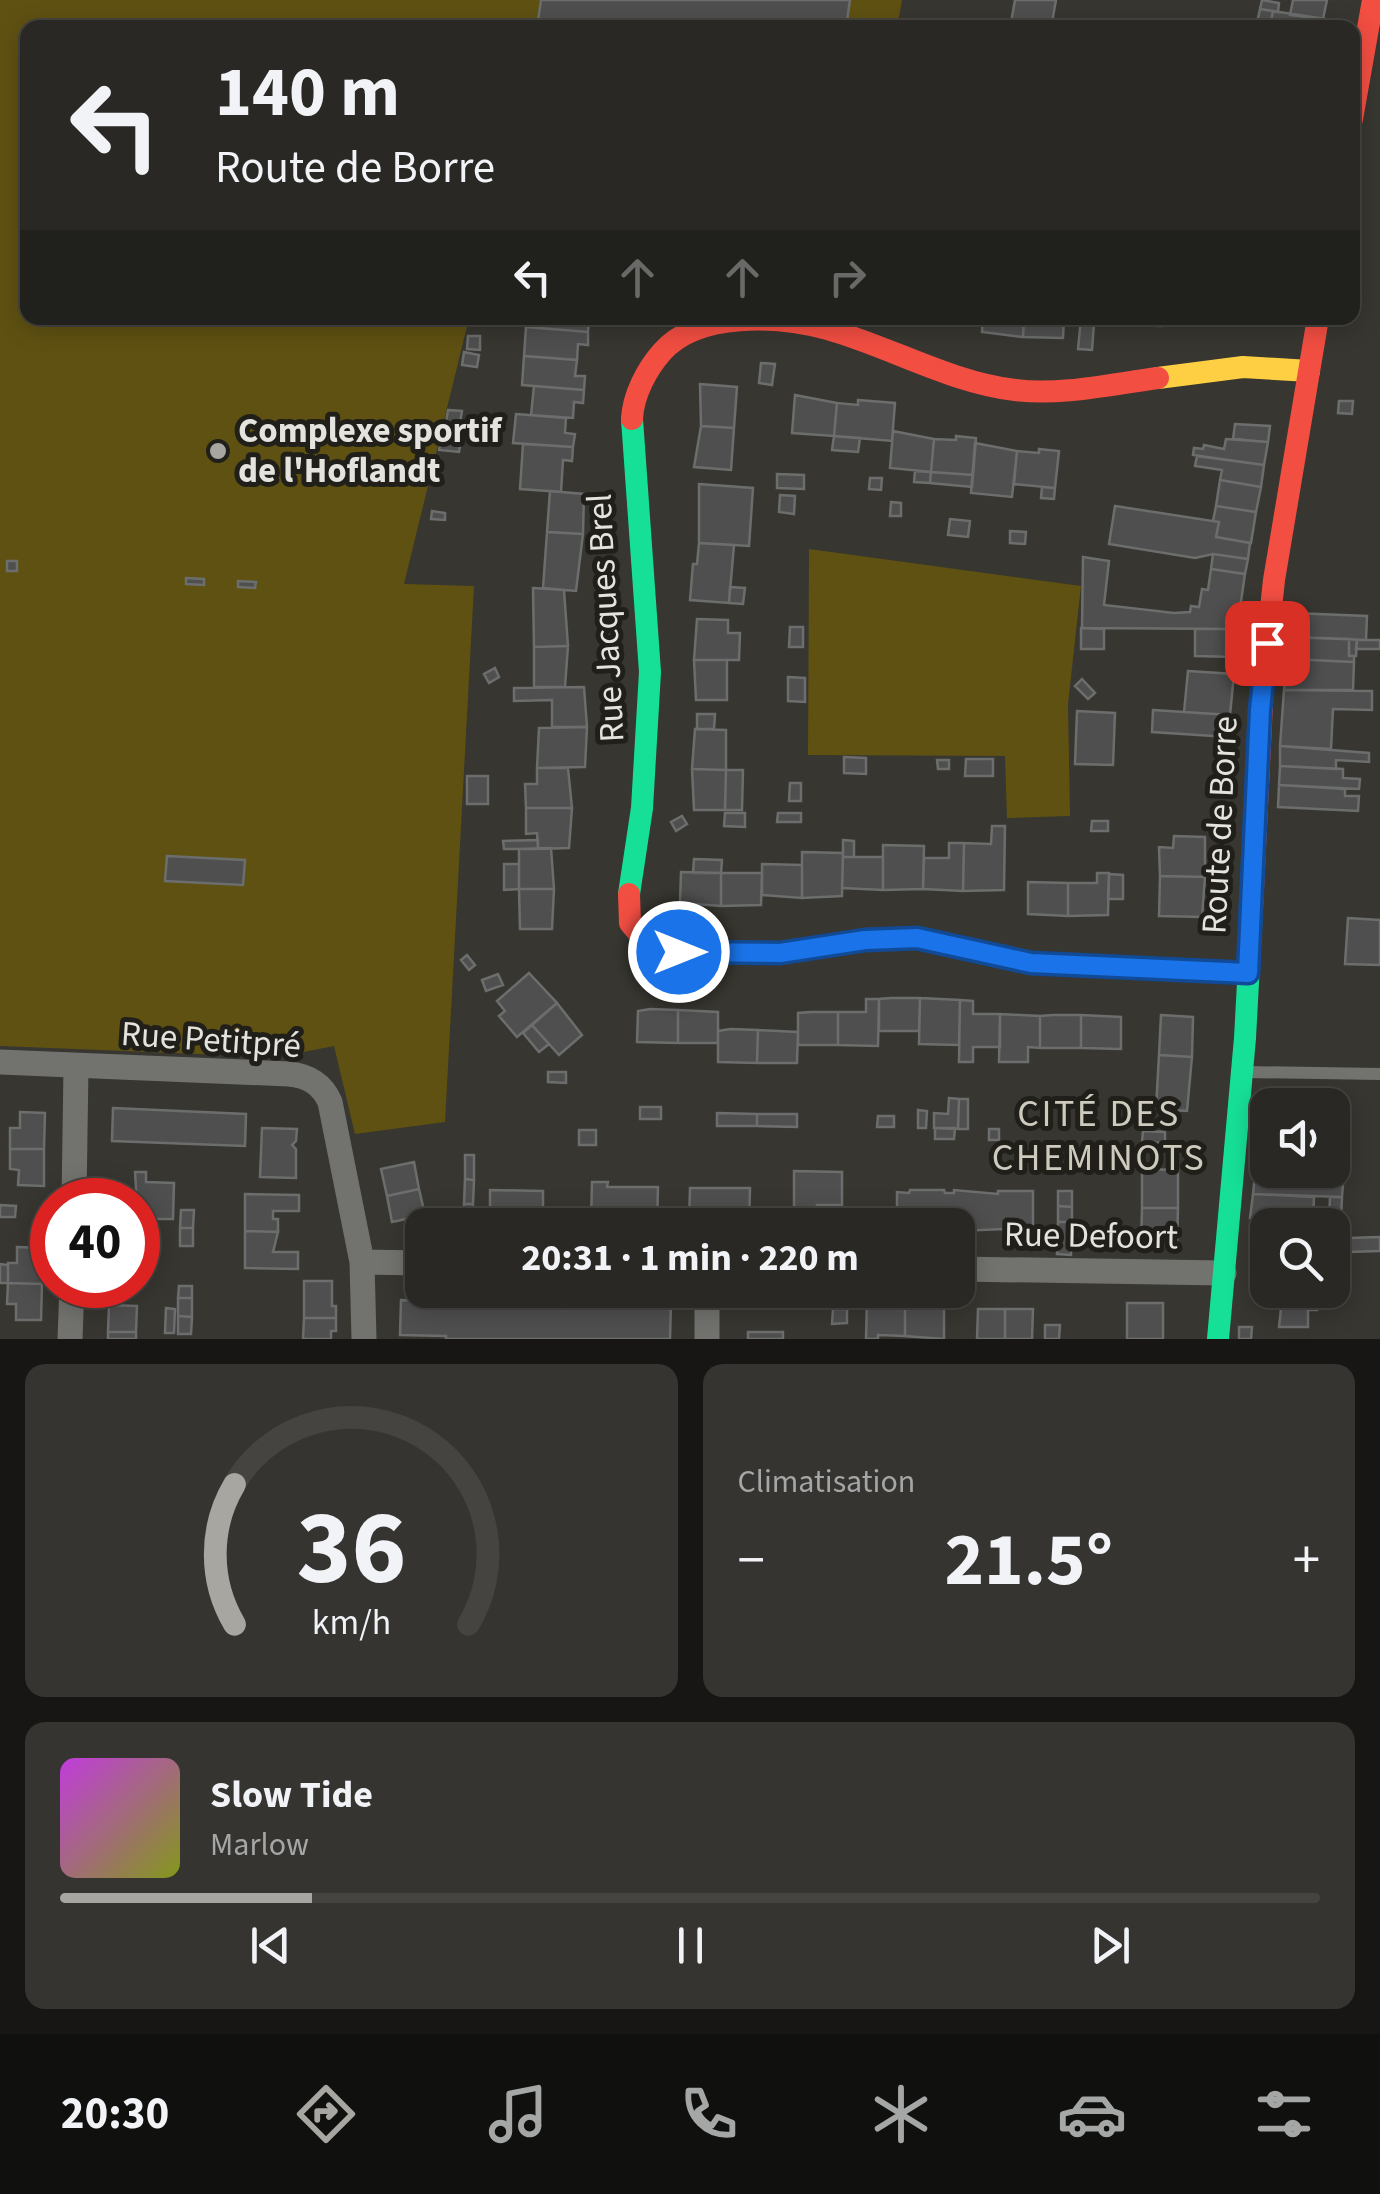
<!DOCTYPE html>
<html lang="fr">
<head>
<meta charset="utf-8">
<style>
	:root { --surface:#292824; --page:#353431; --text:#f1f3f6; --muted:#a5a6a6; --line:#454441; --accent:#a8a6a0 }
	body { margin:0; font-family:"Source Sans 3",sans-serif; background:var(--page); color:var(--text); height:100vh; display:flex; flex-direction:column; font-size:38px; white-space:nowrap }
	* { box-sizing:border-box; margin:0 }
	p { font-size:32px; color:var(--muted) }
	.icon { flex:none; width:55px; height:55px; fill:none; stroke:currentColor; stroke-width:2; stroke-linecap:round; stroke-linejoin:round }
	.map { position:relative; height:1339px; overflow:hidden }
	.drawer { display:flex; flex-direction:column; gap:25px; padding:25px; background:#171614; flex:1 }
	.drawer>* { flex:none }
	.guide { position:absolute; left:20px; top:20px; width:1340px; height:305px; border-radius:20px; box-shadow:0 5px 25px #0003,0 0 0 2px var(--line); background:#292824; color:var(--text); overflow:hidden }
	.tools { position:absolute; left:1250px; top:1088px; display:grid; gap:20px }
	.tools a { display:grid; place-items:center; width:100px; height:100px; border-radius:20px; background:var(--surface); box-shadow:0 5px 25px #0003,0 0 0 2px var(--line); font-size:50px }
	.speed { position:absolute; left:30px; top:1178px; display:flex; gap:20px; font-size:50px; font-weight:700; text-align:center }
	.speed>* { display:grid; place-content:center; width:130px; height:130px; border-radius:50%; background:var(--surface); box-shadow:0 5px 25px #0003,0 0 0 2px var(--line); line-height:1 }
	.speed .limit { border:15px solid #d22; background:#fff; color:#111 }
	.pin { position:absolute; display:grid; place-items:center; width:85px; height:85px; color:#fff; margin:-42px; border-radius:20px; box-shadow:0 5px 15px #0006 }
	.me { position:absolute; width:110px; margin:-55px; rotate:90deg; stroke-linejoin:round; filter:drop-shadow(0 0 8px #0008) }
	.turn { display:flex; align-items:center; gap:35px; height:210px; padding:0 30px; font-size:45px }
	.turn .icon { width:130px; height:130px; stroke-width:2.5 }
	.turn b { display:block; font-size:70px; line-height:85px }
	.lanes { display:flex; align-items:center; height:95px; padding:0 30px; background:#0003; justify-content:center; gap:50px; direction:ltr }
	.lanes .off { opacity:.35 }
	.big { font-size:75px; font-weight:700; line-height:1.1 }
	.drawer .tile { flex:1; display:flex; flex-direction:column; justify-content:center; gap:15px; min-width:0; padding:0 35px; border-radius:20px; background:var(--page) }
	.drawer .dial { align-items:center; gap:0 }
	.dial svg { height:260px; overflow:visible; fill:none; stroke:var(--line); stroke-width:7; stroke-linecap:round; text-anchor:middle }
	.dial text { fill:var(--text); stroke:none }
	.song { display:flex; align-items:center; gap:30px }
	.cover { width:120px; height:120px; border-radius:15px; background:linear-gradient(135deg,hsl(290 70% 55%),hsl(70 70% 35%)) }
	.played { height:10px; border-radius:5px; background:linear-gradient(90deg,var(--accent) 20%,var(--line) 20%) }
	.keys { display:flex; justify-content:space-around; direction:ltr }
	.heat { display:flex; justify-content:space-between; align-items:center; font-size:55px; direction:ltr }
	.drawer .tiles { flex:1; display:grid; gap:25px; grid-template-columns:1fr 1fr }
	.tile:last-child { grid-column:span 2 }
	.trip { position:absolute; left:405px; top:1208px; width:570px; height:100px; border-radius:20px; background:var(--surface); box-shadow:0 5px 25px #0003,0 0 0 2px var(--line); font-weight:700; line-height:100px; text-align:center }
	.dock { display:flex; height:160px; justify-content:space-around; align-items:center; background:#10100e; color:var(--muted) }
	.dock .icon { width:70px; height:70px }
	.dock .active { color:var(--accent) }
	.dock b { font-size:45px; color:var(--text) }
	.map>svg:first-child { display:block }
	.green { fill:#5f5112 }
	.building { fill:#4e4f4e; stroke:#6c6e6d; stroke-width:2.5 }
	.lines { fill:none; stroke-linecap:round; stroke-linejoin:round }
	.lane { stroke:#72726f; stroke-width:12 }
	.street { stroke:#72726f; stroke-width:25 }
	.fast { stroke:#16e098; stroke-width:22 }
	.slow { stroke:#ffcf43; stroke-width:22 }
	.jam { stroke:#f24e42; stroke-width:22 }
	.route-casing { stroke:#114b97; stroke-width:25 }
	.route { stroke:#1a73e8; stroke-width:18 }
	.poi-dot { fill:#a8a6a0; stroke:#201f1a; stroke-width:4 }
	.labels { text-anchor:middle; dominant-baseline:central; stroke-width:10; stroke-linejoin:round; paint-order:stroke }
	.poi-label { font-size:35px; font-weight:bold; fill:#e5e3dd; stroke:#201f1a; text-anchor:start }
	.street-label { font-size:35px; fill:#e5e3dd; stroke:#201f1a }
	.neighbourhood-label { font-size:38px; letter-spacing:2.5px; fill:#cecbbe; stroke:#201f1a }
</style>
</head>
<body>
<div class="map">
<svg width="1380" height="1339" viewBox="0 0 1380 1339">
	<rect width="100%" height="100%" fill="#373630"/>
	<path class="green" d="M0,0H902L897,28H28V318H469L404,584L474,586L445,1122L355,1134L334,1046L278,1057L0,1046Z
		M809,549L1081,586L1068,704L1070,816L1007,818L1005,756L808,755Z"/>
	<path class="building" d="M541,0H850L846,28H537Z
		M1015,0H1056L1051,28H1010Z
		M1262,0L1279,3L1278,12L1260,9Z
		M1293,0H1327L1323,19L1290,15Z
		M1260,9L1273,11L1271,21L1258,18Z
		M1273,11L1339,21L1338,28H1256L1258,18L1271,21Z
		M473,318H493L492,324L472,322Z
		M539,318H589L588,332L538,328Z
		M983,318H1024L1023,337L982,332Z
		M1024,318H1064L1063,338L1023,337Z
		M1081,318H1121V325L1094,323L1092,350L1078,349Z
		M1121,318H1162L1161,326L1121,325Z
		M526,327L588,332V345L578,344L577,360L524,356Z
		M468,336H480V350L467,349Z
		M464,352L479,355L477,367L462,365Z
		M524,356L577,360L575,376H585L584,390L522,385Z
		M761,363L775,364L772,385L759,383Z
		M700,384L737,387L734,428L701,426Z
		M534,386L584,390L583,403L574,402L573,418L531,415Z
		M795,395L837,403L834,436L792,433Z
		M858,400L895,403L892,441L834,436L837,403L858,405Z
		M1339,401H1353L1352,414L1338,413Z
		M448,410L462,411L460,423L446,422Z
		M516,414L566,418L565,433L575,434L573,447L513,443Z
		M1235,424L1270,426L1268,442L1233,439Z
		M701,426L734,428L731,470L694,467Z
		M893,431L934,439L931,472L890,468Z
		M834,436L860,438L858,452L832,450Z
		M956,436L976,438L973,475L931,472L934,439L956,440Z
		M442,438L461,440L459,452L439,450Z
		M1226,439L1268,442L1264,465L1193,455L1194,448L1203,449L1204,445L1224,449Z
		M975,443L1017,451L1012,497L971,493Z
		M523,444L573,447L572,461L563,460L561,492L520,489Z
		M1039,449L1059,451L1055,488L1014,484L1017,451L1039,453Z
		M1197,456L1264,465L1261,487L1220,480L1222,470L1195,466Z
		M915,471L931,472L930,483L914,482Z
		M931,472L973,475L972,487L930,483Z
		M777,474L804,475V489L777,488Z
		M870,478H882L881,490L869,489Z
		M1220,480L1261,487L1256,512L1216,506Z
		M699,484L753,488L749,546L699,543Z
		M1042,487L1055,488L1054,499L1041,498Z
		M550,491L584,494L583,534L547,532Z
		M780,495L795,496L794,514L779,512Z
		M891,502L901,503V516H890Z
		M1115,506L1219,522L1216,537L1250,543L1248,559L1213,554L1195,558L1109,544Z
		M1216,506L1256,512L1251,543L1216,537L1219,522L1213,521Z
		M432,511L445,513V520L431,519Z
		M950,519L970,521L968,537L948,535Z
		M1010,531L1026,532L1025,544L1010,543Z
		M547,532L583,534L576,591L543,588Z
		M699,543L734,545L729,603L690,600L693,564H697Z
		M1213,554L1248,559L1245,574L1211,569Z
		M1083,557L1109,561L1104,605L1174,613L1190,612L1191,606L1199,607L1202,589L1208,590L1211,569L1245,574L1237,629L1082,628Z
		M7,561H17V571H7Z
		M186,578L204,579V585L186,584Z
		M238,581L256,582L255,588L238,587Z
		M730,587L745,588L743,604L729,603Z
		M533,588L564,590L568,646L534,647Z
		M1293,613L1367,616L1366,640L1290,637Z
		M697,619L728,620V633H740L739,660H694Z
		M790,627H803V647H789Z
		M1081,628L1104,629V649H1081Z
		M1195,629H1237L1235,657L1195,656Z
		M1290,637L1349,639V656H1354V662L1288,659Z
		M1349,639L1357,640L1356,656H1349Z
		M1357,640H1380V649H1356Z
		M568,646L565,687H534V647Z
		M1288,659L1354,662L1353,690H1284Z
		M694,660H727V700H696Z
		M495,668L499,677L489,683L484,674Z
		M1188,671L1234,674L1230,715L1184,712Z
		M788,677L805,678V702L788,701Z
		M1082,679L1095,693L1088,699L1075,686Z
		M584,687L587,727H552V700L514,701V688Z
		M1284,690L1372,691V710L1333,709L1331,749L1280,746Z
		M1153,710L1230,715L1228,737L1152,732Z
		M1077,711L1115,713L1113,765L1075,764Z
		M697,714H715L714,729H697Z
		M587,727L585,767L537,768L539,728Z
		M695,729L726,730V770L692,769Z
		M1280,746L1369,753V762L1336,760V769L1280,766Z
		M844,757L866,758V774L844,773Z
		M966,759H993V776H965Z
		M937,760H949V769H938Z
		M1280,766L1343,769V778L1360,779L1359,789L1279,785Z
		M537,768H568L572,808H526L525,784H537Z
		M692,769L726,770L725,810H694Z
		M726,770H743L742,810H725Z
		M467,776H488V804H467Z
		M790,783H801V801H789Z
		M1279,785L1345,789V796H1359L1358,811L1278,807Z
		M526,808H572L569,848L538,849L537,833L526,834Z
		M725,813H745V827L724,826Z
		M778,813H801V822H777Z
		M682,816L687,824L676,831L671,822Z
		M1092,821H1108V831H1091Z
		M992,826H1005L1004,890L963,891L964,843L991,844Z
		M1174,836L1205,837V877L1160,876L1159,847L1173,848Z
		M538,840V849H504L503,841Z
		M843,840L854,841V857H843Z
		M949,843H964L963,891L923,889L924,858H949Z
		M883,845L924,846L923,889L883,890Z
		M551,848L554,889H519V849Z
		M802,852L843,853L842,896L802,898Z
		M167,856L245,860L243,885L165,881Z
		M843,857H883V890L842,888Z
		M694,859L722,860L721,873H693Z
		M504,864H519V889L504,890Z
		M762,864L802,865V898L762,895Z
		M681,872L721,873V906L680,903Z
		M721,873H762L761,905L721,906Z
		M1097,873H1109L1108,915L1068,916V883H1097Z
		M1109,874L1123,875V899H1108Z
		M1160,876L1205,877L1202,917L1159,916Z
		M1028,882L1068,883V916L1028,914Z
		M519,889H554L552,929H520Z
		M1348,918L1380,920V965L1345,964Z
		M467,955L475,965L469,970L461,960Z
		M529,973L557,1003L517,1037L499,1016L505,1011L497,1001Z
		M498,974L503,985L486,991L482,980Z
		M891,998H920L919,1031H879V999Z
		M920,998L960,1000L959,1045L919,1044Z
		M866,999H879L878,1046L838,1045V1012H866Z
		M960,1000L973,1001V1014H1000V1047H973V1062H959Z
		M557,1003L582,1035L559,1055L532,1025Z
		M650,1009L678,1010V1043L637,1042L638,1011Z
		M678,1010L718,1012V1043H678Z
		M811,1012H838V1045H798V1013Z
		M1000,1014L1040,1016V1048L1028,1047V1062H999Z
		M1053,1015H1081V1048H1040V1016Z
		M1081,1015L1121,1017V1049L1081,1048Z
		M1161,1015L1193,1017L1192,1057L1159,1055Z
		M532,1025L549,1044L539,1052L523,1033Z
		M730,1029L758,1030L757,1063L718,1062V1031Z
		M758,1030L798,1032L797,1063H757Z
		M1159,1055L1192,1057L1187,1111L1156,1109Z
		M548,1072H566V1083L548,1082Z
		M949,1098L959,1099L958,1129L934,1128V1113L948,1114Z
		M959,1099H968V1129H958Z
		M640,1107H661V1119H640Z
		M113,1108L246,1114L245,1146L112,1141Z
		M918,1110L927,1111L926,1128H918Z
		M20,1112L45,1113L44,1149H10V1128H20Z
		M717,1113L757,1114V1126H717Z
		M757,1114H797V1127L757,1126Z
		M878,1116H894V1127H877Z
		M262,1128L297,1129L296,1141L292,1145L296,1149V1178L260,1177Z
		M935,1128H955L954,1139H935Z
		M989,1129H999V1140H989Z
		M579,1130H596V1145H579Z
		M1143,1131L1165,1132V1143L1142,1142Z
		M10,1149H44V1186L18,1185L19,1170L10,1169Z
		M465,1155H474V1180L465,1179Z
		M414,1162L419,1189L387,1196L381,1169Z
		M1256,1165L1268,1166V1170H1287L1285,1184H1343L1342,1197L1253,1194Z
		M1142,1169L1178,1170V1208H1142Z
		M794,1171L842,1172V1205H817V1225H794Z
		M135,1172H146V1182L174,1183L173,1219H138Z
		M465,1179L474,1180L473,1204H464Z
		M592,1182H608L607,1187H658L657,1225L591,1223Z
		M690,1188H750L749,1225L689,1224Z
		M419,1189L425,1215L392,1222L387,1196Z
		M490,1190L543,1191V1225H490Z
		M910,1190H944L945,1193H954V1190L998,1194V1191H1033V1233L1004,1232V1229L959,1231L958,1225H897V1192L909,1193Z
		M1058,1191H1072V1207L1058,1206Z
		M245,1194L299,1195V1211H273V1219H278V1232L245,1231Z
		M1253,1194L1314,1197L1313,1222L1250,1218Z
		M1330,1197H1342L1341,1220H1329Z
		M464,1204H473V1216H464Z
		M0,1205L16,1206L15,1217H0Z
		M1058,1206L1072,1207V1222H1058Z
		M1142,1208H1178L1177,1246H1141Z
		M181,1210H194L193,1228H180Z
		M1058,1222H1072L1071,1255L1057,1254Z
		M180,1228H193V1246H180Z
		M245,1231L278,1232L273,1252H298V1269L245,1268Z
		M1380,1237V1251L1349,1252V1238Z
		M17,1247L43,1248L42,1284L8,1283V1263H17Z
		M1332,1247H1335L1336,1283H1332Z
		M0,1264L8,1265V1283H0Z
		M304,1281H332V1306H336V1318H304Z
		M8,1283L42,1284L41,1320H16V1304H7Z
		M179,1286H192V1298H178Z
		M1283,1290H1317V1310H1308V1327H1279Z
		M178,1298H192V1317L178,1316Z
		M867,1299L905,1300V1336L878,1335V1339H866Z
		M401,1300L474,1304V1308L564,1306V1309L671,1303L670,1339H446V1336L400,1335Z
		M905,1300H944V1339L905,1336Z
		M1127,1303H1163V1339H1127Z
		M109,1305L137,1306L136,1332H108Z
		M166,1308L175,1309L174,1333H165Z
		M833,1309H847V1323L832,1324Z
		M978,1309H1005V1339H977Z
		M1005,1309H1033L1032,1339H1005Z
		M178,1316L192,1317L191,1334H178Z
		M304,1318H336V1331H331V1339H303Z
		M1045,1325H1060L1059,1339H1045Z
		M1239,1327H1252L1251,1339H1239Z
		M108,1332H136V1339H108Z
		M748,1332H783V1339H748Z"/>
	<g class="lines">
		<path class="lane" d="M1245,1072L1380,1074"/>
		<path class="street" d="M0,1062L289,1074C309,1076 322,1084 330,1102L362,1262L364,1339
			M74,1200L76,1067
			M362,1262L422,1263
			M958,1269L1224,1273
			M70,1339L72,1285
			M707,1339V1290"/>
		<path class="fast" d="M629,894L642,808L650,672L632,419
			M1218,1339L1245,1038L1253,890"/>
		<path class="slow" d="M1158,378L1243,367L1309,371"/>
		<path class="jam" d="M1352,119L1373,0
			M632,419C633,395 647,369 662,352C698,311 779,316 827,329C891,347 949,382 1015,390C1061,396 1112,384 1158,378
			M1253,890L1263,683L1274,580L1318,318
			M629,894L630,923L645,941L669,951L780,953L865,939L917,938L1031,963L1249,973"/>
	</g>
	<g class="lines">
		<g class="route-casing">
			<path id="route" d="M679,952L780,953L865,940L917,938L1031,963L1248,973L1260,710L1267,643"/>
		</g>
		<use href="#route" class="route"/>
	</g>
	<circle class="poi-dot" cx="218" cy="451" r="10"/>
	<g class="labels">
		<g class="poi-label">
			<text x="238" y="431">Complexe sportif<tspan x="238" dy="40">de l'Hoflandt</tspan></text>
		</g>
		<g class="street-label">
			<text transform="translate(606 618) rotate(-93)">Rue Jacques Brel</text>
			<text transform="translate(1220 825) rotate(-87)">Route de Borre</text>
			<text transform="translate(211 1040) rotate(4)">Rue Petitpré</text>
			<text transform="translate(1091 1236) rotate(1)">Rue Defoort</text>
		</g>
		<g class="neighbourhood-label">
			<text x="1099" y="1114">CITÉ DES<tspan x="1099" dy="44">CHEMINOTS</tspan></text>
		</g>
	</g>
</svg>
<div class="tools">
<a><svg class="icon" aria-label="sound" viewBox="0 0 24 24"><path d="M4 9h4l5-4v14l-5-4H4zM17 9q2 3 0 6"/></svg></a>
<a><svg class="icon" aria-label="search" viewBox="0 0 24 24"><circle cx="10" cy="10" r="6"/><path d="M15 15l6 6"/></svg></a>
</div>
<div class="speed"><div class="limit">40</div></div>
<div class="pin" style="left:1267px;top:643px;background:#d93025"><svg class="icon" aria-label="arrive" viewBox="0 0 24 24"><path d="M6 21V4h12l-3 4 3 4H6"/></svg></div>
<svg class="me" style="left:679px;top:952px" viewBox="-20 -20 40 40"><circle r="17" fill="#1a73e8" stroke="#fff" stroke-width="3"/><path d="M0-11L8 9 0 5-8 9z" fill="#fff"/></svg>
<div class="trip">20:31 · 1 min · 220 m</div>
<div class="guide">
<div class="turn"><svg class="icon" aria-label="left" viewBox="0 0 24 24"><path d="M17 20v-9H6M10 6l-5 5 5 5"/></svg><div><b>140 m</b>Route de Borre</div></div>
<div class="lanes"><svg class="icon" aria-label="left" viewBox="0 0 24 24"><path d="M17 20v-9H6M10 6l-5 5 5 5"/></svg><svg class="icon off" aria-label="ahead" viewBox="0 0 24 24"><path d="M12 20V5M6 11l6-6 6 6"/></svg><svg class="icon off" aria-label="ahead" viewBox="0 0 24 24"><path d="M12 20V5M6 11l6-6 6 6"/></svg><svg class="icon off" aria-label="right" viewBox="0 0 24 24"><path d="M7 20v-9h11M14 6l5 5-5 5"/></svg></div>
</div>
</div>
<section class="drawer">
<div class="tiles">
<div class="tile dial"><svg viewBox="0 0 100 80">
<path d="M14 69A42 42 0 1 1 86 69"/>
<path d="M14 69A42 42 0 0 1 14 26" stroke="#a8a6a0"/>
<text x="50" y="56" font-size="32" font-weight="700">36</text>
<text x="50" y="72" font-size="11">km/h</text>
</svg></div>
<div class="tile"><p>Climatisation</p>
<div class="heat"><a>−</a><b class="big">21.5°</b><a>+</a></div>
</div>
<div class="tile">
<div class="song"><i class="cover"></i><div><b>Slow Tide</b><p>Marlow</p></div></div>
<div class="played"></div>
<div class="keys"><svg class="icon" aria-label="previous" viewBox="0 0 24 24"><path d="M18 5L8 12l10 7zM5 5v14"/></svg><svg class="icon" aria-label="pause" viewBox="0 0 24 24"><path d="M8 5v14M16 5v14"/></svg><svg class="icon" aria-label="next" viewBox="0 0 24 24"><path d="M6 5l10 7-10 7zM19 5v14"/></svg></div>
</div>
</div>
</section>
<nav class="dock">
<b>20:30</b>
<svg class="icon active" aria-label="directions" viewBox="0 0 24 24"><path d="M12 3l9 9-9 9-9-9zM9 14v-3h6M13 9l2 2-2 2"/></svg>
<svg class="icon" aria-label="music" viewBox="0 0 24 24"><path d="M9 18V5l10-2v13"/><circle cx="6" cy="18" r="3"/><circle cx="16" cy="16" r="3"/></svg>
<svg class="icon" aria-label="phone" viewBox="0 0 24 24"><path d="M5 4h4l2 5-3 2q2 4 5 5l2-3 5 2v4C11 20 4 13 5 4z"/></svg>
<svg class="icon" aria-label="climate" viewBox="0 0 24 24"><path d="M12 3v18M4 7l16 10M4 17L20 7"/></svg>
<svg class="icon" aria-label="car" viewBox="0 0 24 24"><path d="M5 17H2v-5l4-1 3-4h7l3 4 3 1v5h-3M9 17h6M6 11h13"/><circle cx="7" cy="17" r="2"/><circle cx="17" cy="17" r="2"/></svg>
<svg class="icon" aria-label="filters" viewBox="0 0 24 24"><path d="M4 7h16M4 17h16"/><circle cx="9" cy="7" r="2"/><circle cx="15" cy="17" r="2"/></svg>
</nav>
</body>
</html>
